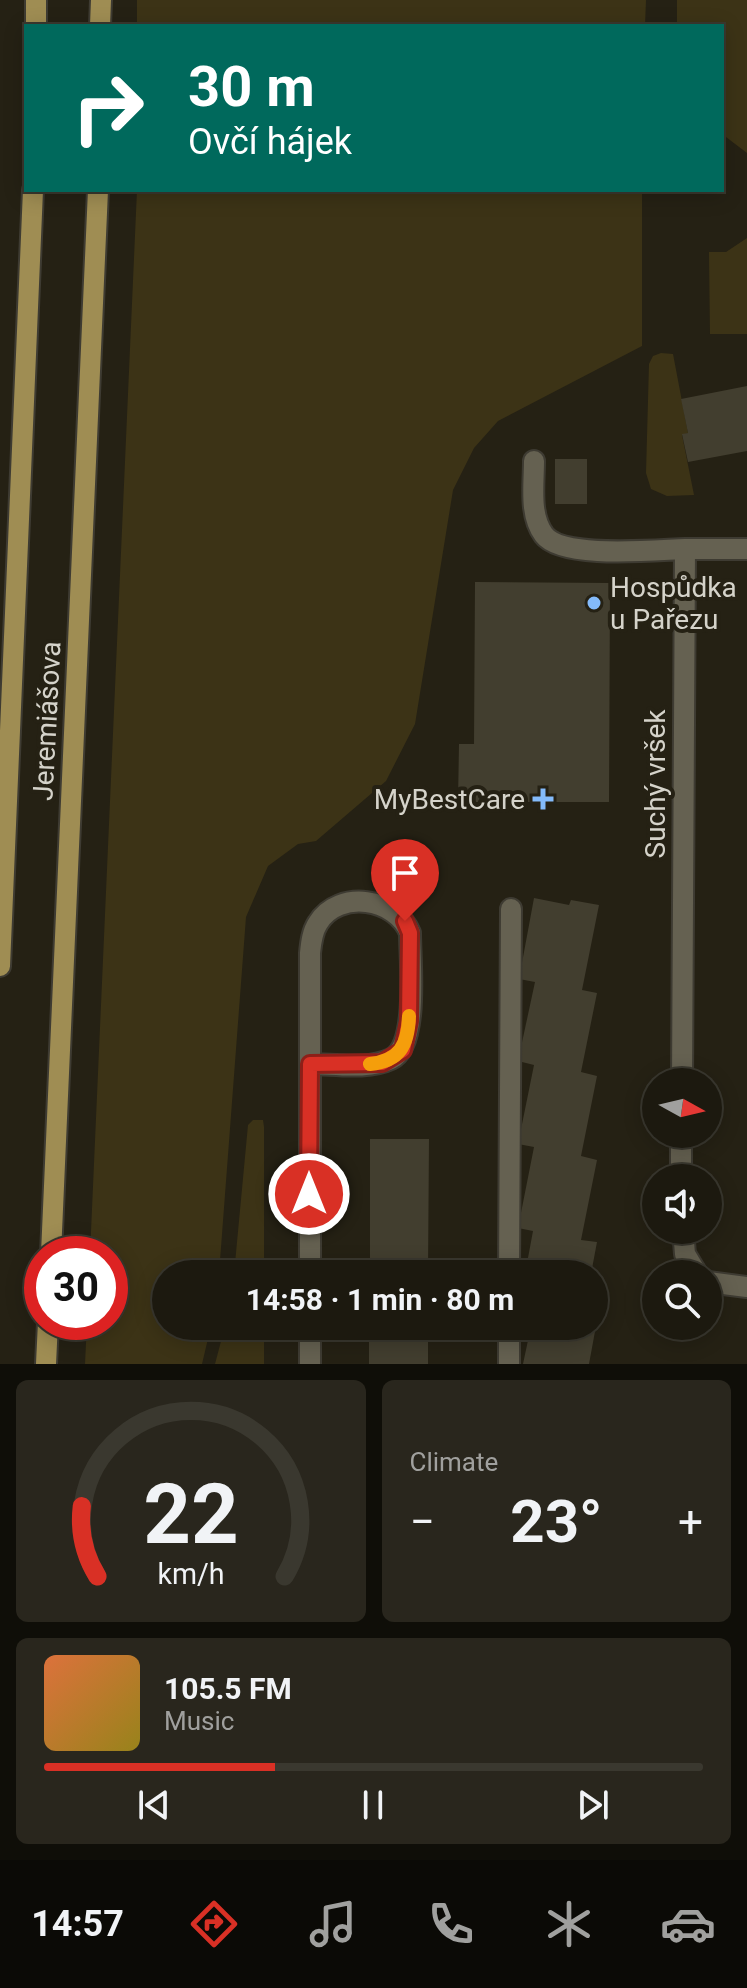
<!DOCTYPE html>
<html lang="en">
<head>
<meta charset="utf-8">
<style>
	:root { --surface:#1c190f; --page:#29261d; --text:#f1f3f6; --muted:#a0a09e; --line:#3a382f; --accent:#d93025 }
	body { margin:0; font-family:Roboto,sans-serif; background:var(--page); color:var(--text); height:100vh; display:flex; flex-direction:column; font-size:30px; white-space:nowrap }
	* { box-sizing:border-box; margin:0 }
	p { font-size:26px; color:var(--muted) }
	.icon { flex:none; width:44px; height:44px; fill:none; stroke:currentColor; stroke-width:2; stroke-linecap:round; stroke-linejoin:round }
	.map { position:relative; height:1364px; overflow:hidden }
	.details { display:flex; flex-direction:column; gap:16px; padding:16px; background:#0f0e08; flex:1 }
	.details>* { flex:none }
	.top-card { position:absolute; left:24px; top:24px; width:700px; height:168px; border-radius:0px; box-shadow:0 4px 20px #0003,0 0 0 2px var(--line); background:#00695c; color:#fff; overflow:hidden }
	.needle { width:52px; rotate:98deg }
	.buttons { position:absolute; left:642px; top:1068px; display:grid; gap:16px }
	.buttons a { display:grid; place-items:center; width:80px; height:80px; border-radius:50%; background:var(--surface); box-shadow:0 4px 20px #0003,0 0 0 2px var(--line); font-size:40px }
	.speed { position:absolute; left:24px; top:1236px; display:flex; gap:16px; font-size:40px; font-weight:700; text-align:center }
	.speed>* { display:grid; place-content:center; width:104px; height:104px; border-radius:50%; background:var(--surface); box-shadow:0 4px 20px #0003,0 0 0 2px var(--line); line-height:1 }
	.speed .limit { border:12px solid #d22; background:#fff; color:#111 }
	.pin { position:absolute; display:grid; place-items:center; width:68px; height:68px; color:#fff; margin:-82px -34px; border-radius:50% 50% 50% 0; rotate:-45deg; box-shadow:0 0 8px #0007 }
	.pin .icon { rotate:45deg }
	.me { position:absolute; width:88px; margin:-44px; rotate:0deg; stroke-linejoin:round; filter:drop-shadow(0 0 6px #0008) }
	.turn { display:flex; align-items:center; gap:28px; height:168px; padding:0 32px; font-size:36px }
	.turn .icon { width:104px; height:104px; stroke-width:2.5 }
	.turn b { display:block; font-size:56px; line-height:68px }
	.big { font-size:60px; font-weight:700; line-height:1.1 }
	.details .tile { flex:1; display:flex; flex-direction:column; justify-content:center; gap:12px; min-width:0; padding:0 28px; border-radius:12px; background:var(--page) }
	.details .dial { align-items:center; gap:0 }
	.dial svg { height:208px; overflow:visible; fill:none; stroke:var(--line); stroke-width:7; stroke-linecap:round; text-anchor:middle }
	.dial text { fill:var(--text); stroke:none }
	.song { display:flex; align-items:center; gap:24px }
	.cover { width:96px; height:96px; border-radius:12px; background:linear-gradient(135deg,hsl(20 70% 55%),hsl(50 70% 35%)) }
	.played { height:8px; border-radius:4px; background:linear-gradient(90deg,var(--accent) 35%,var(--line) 35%) }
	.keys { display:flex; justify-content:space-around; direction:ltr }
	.heat { display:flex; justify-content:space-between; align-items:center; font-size:44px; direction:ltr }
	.details .tiles { flex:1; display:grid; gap:16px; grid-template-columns:1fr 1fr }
	.tile:last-child { grid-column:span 2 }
	.trip { position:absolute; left:152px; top:1260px; width:456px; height:80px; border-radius:40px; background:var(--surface); box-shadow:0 4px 20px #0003,0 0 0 2px var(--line); font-weight:700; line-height:80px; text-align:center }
	.tab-bar { display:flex; height:128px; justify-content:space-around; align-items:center; background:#0b0a06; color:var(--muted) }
	.tab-bar .icon { width:56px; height:56px }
	.tab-bar .selected { color:var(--accent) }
	.tab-bar b { font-size:36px; color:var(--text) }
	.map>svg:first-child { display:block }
	.grass { fill:#3c3316 }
	.building { fill:#423e2f }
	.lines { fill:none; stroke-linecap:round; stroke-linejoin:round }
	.minor-casing { stroke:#3e3b32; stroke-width:24 }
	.major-casing { stroke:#3e3b32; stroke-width:24 }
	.minor { stroke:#656151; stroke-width:20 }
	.major { stroke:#9f8d53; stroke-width:20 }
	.route-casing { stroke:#8d1f18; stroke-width:20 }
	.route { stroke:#d93025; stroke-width:14 }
	.slow { stroke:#f59e0b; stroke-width:14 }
	.poi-dot { fill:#84bbfb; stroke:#252114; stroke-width:3 }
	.labels { text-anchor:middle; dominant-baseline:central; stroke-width:8; stroke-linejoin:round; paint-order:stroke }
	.poi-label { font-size:28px; fill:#d5d3ca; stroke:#252114; text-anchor:start }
	.street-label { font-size:28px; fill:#d5d3ca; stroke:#252114 }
</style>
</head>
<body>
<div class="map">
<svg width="747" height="1364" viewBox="0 0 747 1364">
	<rect width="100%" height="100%" fill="#252114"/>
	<path class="grass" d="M137,0H646L645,26H137Z
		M677,0H747V153L722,134V26H677Z
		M137,190H642V346L498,421L474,448L453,490L415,724L386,781L316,841L298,844L268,866L246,917L219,1274H166V1326H211L202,1364H85L87,1322H110V1254H90Z
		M747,238V334H710L709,252H726Z
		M661,353L673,354L688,433L682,435L694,495L667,496L651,489L646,473L649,364L653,356Z
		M253,1120H263L264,1127V1274H234L248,1125Z
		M225,1326H264V1364H215Z"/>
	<path class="building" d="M747,386V451L688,462L682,434L688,433L681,399Z
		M555,459H587V504H555Z
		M475,582L610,583L609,802H458L459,744H474Z
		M534,898L569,905L571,900L599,905L582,990L597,993L581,1072L597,1076L581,1156L597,1160L581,1240L597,1242L591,1274H525L533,1231L518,1228L534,1147L518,1144L534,1065L518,1061L535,982L519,979Z
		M370,1139H429L428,1274H370Z
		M369,1326H428V1364H369Z
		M531,1326H596L589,1364H523Z"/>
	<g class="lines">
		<g class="minor-casing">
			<path id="minor" d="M534,461C534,485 529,515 544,535C562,559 654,550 685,549
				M310,1064C334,1064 368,1070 391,1059C419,1046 410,962 410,933C396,898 339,889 318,923C312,932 311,943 310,953V1274
				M682,1082L685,549H747
				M681,1178V1134
				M683,1230L685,1254L697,1274
				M509,1274L511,909
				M708,1282L747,1287
				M310,1326V1364
				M509,1364V1326"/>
		</g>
		<g class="major-casing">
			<path id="major" d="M36,26V0
				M100,26L101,0
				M0,966L33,190
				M51,1254L98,190
				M46,1364L48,1322"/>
		</g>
		<use href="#minor" class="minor"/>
		<use href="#major" class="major"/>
	</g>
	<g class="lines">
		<g class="route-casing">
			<path id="route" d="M309,1194L310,1064L382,1063L403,1050L409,1021L410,933L405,921"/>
		</g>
		<use href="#route" class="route"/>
		<path class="slow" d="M370,1064C400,1061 408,1045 409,1016"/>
	</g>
	<g class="poi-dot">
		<circle cx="594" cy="603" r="8"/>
		<path d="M539 787h8v8h8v8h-8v8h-8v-8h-8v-8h8z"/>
	</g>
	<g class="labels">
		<g class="poi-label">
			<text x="610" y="587">Hospůdka<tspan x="610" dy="32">u Pařezu</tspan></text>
			<text x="525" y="799" text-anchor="end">MyBestCare</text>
		</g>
		<g class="street-label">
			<text transform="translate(47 721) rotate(-87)">Jeremiášova</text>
			<text transform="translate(655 784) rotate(-90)">Suchý vršek</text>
		</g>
	</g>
</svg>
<div class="buttons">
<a><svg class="needle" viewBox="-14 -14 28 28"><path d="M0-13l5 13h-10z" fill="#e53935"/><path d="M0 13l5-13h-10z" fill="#a0a09e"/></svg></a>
<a><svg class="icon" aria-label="sound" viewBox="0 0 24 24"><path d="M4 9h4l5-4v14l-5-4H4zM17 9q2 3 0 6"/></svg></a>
<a><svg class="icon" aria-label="search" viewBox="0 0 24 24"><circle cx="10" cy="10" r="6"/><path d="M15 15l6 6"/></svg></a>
</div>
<div class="speed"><div class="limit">30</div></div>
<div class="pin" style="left:405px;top:921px;background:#d93025"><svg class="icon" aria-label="arrive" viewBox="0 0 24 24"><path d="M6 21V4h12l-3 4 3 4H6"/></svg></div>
<svg class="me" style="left:309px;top:1194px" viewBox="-20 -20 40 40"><circle r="17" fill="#d93025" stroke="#fff" stroke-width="3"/><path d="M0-11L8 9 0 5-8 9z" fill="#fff"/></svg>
<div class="trip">14:58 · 1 min · 80 m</div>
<div class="top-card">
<div class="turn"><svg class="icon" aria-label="right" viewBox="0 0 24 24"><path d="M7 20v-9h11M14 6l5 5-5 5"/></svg><div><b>30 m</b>Ovčí hájek</div></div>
</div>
</div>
<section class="details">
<div class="tiles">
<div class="tile dial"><svg viewBox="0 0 100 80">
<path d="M14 69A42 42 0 1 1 86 69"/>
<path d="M14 69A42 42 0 0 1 8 42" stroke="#d93025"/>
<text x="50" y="56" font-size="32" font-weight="700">22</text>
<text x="50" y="72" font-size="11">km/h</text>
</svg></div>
<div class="tile"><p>Climate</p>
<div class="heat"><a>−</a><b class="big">23°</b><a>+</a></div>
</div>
<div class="tile">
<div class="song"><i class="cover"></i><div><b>105.5 FM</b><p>Music</p></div></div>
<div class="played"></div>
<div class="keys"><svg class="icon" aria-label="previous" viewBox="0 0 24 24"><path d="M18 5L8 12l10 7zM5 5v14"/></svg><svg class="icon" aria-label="pause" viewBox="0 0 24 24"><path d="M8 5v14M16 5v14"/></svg><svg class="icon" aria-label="next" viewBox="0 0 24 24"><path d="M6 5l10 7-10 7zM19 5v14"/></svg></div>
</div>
</div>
</section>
<nav class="tab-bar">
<b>14:57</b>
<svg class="icon selected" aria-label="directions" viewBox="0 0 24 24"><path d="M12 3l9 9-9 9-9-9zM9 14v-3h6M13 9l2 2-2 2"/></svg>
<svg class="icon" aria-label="music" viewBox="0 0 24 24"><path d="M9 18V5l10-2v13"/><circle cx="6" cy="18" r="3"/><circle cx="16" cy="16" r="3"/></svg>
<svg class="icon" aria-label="phone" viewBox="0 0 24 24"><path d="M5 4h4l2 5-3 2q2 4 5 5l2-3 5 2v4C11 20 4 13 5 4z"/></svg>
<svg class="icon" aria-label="climate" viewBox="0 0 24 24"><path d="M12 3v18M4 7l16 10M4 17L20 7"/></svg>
<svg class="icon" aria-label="car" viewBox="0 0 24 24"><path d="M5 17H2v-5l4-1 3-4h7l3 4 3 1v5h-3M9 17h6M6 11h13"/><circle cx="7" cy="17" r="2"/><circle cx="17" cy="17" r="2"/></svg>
</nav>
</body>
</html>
